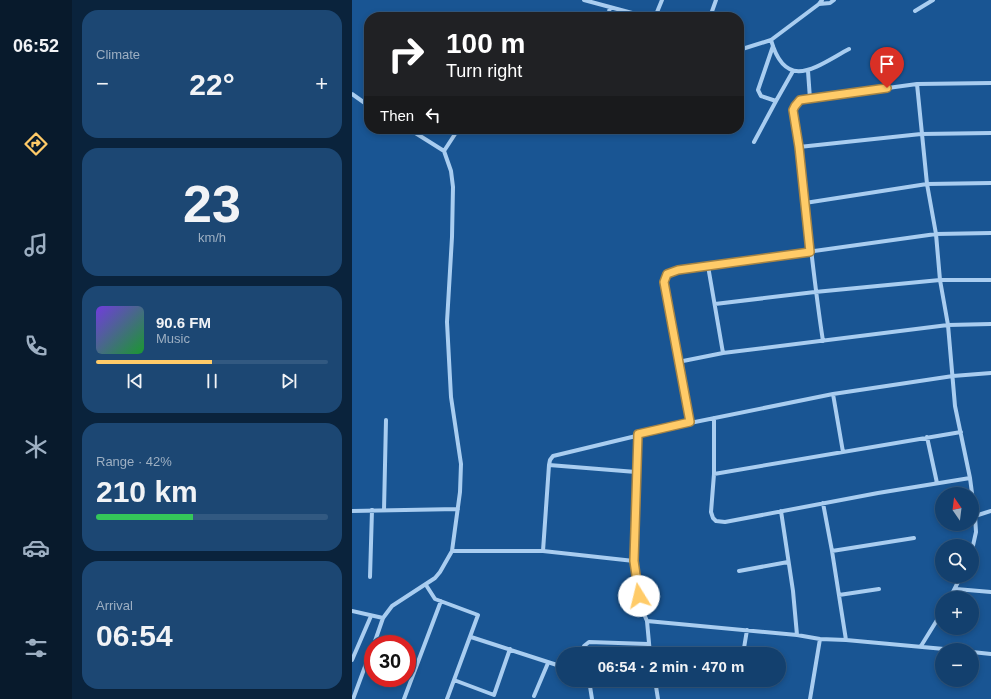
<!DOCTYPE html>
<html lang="en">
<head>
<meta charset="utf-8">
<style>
	:root { --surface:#13406e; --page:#1c4773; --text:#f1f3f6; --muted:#9dafc2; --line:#325981; --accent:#ffcb68 }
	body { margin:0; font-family:Helvetica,sans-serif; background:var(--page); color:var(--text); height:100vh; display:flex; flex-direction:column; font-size:15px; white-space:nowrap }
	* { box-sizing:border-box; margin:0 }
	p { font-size:13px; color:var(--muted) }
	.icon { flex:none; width:22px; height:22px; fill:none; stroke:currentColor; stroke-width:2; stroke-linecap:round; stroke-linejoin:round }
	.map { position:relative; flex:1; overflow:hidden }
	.side { display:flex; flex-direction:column; gap:10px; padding:10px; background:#0a233c; width:280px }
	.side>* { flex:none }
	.guide { position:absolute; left:12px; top:12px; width:380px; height:122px; border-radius:16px; box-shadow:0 2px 6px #0003,0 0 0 1px var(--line); background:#202124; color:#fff; overflow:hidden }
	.needle { width:26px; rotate:346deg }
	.controls { position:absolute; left:583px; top:487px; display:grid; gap:8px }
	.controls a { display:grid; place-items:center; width:44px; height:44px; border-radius:50%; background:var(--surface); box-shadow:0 2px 6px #0003,0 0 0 1px var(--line); font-size:20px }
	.speed { position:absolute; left:12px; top:635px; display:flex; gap:8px; font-size:20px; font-weight:700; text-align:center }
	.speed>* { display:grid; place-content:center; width:52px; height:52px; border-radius:50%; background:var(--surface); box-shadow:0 2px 6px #0003,0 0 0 1px var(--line); line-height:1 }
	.speed .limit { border:6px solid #d22; background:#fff; color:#111 }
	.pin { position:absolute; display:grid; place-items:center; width:34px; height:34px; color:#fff; margin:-41px -17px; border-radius:50% 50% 50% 0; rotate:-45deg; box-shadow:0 0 4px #0007 }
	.pin .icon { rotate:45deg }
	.me { position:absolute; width:44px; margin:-22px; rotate:351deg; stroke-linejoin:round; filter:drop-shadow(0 0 3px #0008) }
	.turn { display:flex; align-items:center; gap:14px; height:84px; padding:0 16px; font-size:18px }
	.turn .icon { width:52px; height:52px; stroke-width:2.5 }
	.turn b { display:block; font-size:28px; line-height:34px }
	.then { display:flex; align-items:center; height:38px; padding:0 16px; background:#0003; gap:8px; font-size:15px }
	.big { font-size:30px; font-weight:700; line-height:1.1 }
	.side .card { flex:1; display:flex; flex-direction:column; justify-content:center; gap:6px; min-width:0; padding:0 14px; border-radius:16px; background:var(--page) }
	.side .dial { align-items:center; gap:0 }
	.dial b { font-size:52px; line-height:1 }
	.song { display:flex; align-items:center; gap:12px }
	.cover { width:48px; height:48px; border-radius:6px; background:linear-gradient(135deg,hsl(260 70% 55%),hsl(130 70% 35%)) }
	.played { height:4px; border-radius:2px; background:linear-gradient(90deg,var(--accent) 50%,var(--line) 50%) }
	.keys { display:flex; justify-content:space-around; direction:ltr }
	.heat { display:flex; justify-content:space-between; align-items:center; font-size:22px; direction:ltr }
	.charge { height:6px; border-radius:3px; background:linear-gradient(90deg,#34c759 42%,var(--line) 0) }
	.trip { position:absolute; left:204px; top:647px; width:230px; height:40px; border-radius:20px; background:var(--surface); box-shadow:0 2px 6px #0003,0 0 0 1px var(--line); font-weight:700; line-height:40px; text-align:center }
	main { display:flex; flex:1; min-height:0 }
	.dock { display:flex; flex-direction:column; width:72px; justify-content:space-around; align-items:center; background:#081a2c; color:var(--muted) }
	.dock .icon { width:28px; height:28px }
	.dock .on { color:var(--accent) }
	.dock b { font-size:18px; color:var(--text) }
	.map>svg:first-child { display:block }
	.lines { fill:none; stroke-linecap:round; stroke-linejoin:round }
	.street { stroke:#a9cdf0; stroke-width:4 }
	.route-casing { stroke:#a68444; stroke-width:10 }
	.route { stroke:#ffcb68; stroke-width:7 }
</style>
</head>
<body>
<main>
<nav class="dock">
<b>06:52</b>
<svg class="icon on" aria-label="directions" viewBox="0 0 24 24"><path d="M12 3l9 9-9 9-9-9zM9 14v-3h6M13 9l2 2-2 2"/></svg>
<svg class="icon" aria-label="music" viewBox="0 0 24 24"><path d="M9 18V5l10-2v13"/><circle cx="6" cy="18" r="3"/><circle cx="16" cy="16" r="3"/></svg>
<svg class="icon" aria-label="phone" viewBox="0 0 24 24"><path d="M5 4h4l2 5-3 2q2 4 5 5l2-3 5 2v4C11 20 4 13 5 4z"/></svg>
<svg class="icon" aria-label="climate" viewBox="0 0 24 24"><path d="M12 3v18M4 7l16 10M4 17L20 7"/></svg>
<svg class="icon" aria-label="car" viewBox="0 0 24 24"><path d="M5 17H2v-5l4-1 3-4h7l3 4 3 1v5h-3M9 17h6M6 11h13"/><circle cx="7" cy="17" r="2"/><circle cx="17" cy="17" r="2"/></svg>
<svg class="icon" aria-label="filters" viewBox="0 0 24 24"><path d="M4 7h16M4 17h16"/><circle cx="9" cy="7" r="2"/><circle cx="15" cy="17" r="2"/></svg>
</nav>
<section class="side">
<div class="card"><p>Climate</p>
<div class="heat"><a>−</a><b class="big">22°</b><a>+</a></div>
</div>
<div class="card dial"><b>23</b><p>km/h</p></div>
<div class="card">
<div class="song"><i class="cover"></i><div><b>90.6 FM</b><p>Music</p></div></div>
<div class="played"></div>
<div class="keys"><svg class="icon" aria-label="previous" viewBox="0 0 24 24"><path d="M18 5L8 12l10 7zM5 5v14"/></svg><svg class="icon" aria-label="pause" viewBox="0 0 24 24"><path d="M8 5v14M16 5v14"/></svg><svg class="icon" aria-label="next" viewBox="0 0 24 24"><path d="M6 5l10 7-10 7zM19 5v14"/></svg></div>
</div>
<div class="card"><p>Range · 42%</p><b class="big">210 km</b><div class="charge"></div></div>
<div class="card"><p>Arrival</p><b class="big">06:54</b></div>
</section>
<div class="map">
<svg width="639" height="699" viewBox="0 0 639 699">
	<rect width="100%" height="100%" fill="#195593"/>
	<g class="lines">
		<path class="street" d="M232,0L295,17
			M467,4L478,3L482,0
			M563,11L581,0
			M256,17L258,7
			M303,17L310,0
			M358,17L364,0
			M419,40C434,93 465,66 497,49
			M387,50L419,40L467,4L470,0
			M456,71L458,99
			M565,84L575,184L584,234L588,280L596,325L603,406L618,478L623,516L624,532L620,550
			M0,94L17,106
			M424,101L441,71
			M402,142L424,101L409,96L406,90L421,46
			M447,147L569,134L639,133
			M92,151L105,131L108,129
			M453,203L575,184L639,183
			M639,233L584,234L326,270L315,274L312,282L326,362L371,353L596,325L639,324
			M356,266L371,353
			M363,304L463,292L588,280H639
			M471,341C459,265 454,187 441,110L443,105L448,100L565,84L639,83
			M326,362L338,423
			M481,394L491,452
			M362,418V474L359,512L361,518L364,521L373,522L526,493L618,478
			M286,434L282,561L289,607L295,621L298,654
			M575,437L585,483
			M197,465L284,472
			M362,474L609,432
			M471,503L480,551L494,640
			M32,510L34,420
			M0,511L106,509
			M429,511L441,591L445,635
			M623,516L639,511
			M100,551H191L282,561
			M191,551L197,465L198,460L201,456L338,423L481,394L601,376L639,373
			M480,551L562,538
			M387,571L436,562
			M18,577L20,510
			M74,585L83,599L126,615L95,699
			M604,589L639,592
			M487,595L527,589
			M598,598L609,576
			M0,611L31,618
			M295,621L445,635L468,639L494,640L603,650
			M119,637L205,665
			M22,644L31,618L40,606L83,578L88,572L100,551L108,492L109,464L99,397L95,322L100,237L101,187L99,171L92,151L57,129
			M569,646L590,612
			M620,652L639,654
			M232,654V646L237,642L296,644
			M391,654L395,630
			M0,660L19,616
			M102,680L142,695L158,649
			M237,680L240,699
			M303,680L306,699
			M182,696L196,663
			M1,699L21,645
			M52,699L89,601
			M458,699L468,639"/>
	</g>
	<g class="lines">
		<g class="route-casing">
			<path id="route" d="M287,596L282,561L286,434L338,422L312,282L315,274L326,270L458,252L447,147L441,110L443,106L448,100L535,88"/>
		</g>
		<use href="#route" class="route"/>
	</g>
</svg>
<div class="controls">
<a><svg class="needle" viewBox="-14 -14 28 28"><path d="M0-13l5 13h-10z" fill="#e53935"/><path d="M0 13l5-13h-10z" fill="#9dafc2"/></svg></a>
<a><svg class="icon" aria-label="search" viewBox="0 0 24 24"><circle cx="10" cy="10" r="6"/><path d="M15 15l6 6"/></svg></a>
<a>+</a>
<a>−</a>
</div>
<div class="speed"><div class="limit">30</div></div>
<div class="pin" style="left:535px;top:88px;background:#d93025"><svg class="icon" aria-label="arrive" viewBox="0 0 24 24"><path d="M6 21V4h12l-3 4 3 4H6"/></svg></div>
<svg class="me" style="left:287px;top:596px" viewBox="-20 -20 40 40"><circle r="19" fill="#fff"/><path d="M0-13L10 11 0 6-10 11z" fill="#ffcb68"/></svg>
<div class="trip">06:54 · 2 min · 470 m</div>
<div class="guide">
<div class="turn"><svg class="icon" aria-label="right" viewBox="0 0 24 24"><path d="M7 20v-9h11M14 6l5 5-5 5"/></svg><div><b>100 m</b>Turn right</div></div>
<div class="then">Then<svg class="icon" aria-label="left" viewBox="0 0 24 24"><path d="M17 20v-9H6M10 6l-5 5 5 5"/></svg></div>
</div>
</div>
</main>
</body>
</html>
